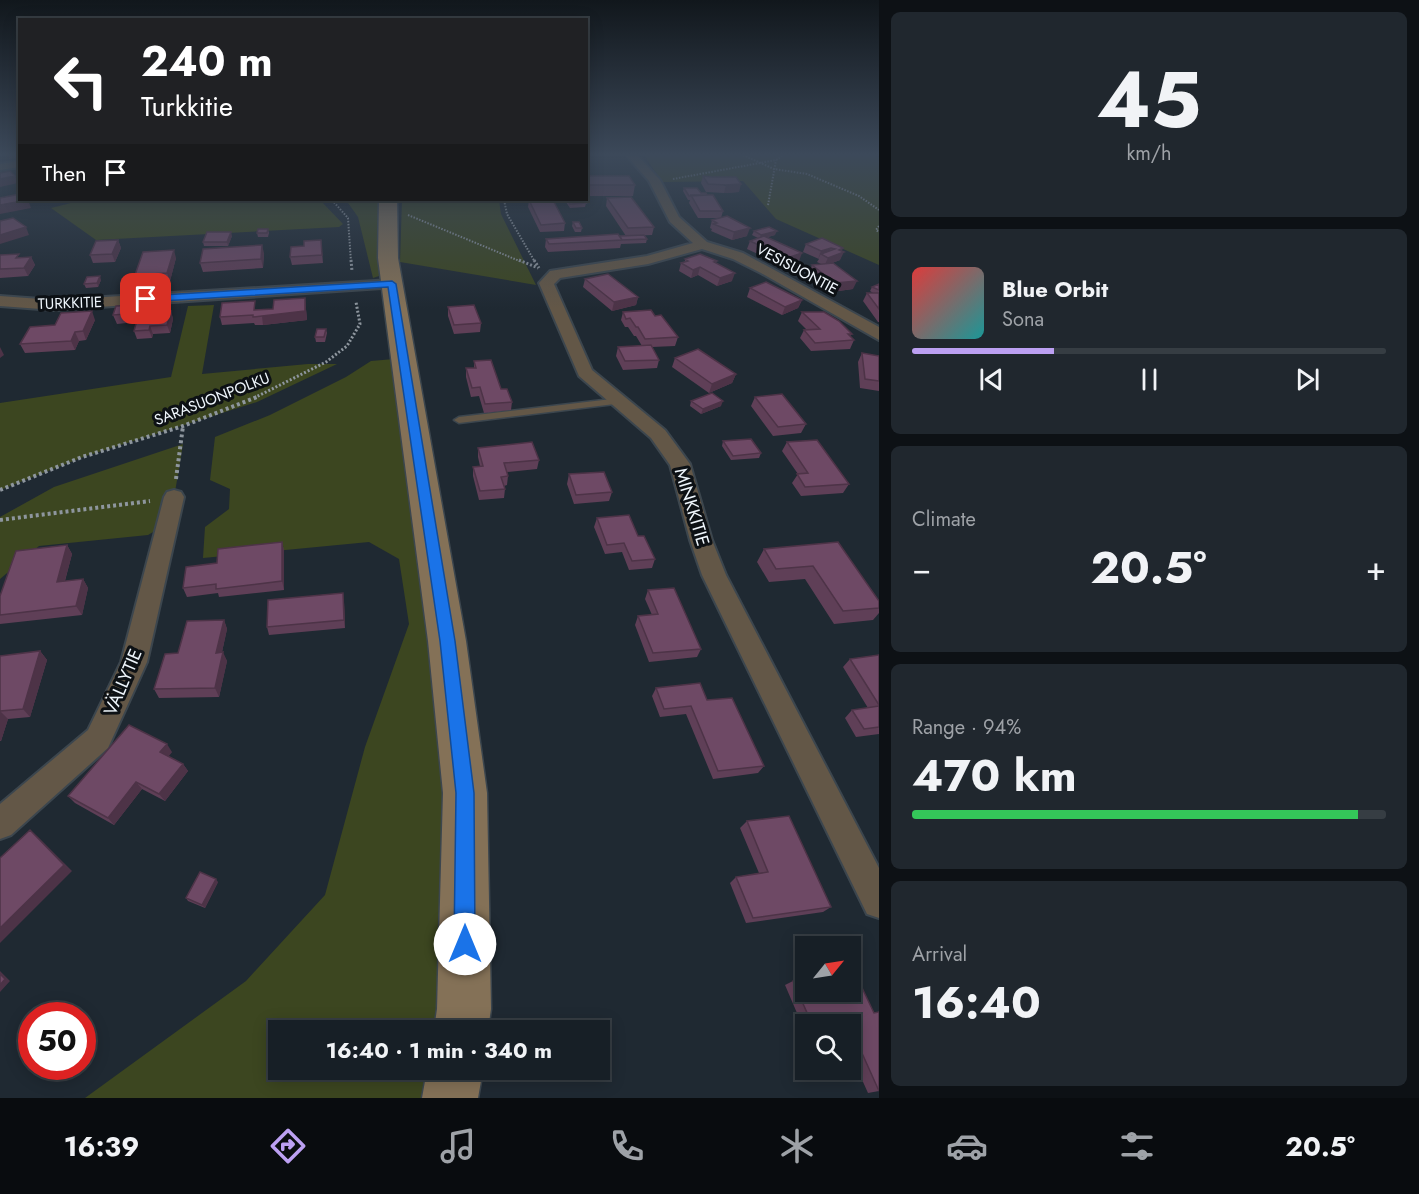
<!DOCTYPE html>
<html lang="en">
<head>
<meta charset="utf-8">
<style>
	:root { --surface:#171f26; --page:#20272e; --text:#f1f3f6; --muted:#9ea2a7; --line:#363d43; --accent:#bca0f2 }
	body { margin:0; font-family:Jost,sans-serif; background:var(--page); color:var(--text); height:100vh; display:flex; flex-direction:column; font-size:22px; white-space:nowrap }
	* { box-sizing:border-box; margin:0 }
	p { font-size:20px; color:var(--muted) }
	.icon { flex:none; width:33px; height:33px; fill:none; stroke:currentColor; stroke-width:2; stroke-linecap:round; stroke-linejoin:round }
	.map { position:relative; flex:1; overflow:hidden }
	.sheet { display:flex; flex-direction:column; gap:12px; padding:12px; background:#0d1115; width:540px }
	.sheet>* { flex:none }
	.hud { position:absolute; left:18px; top:18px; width:570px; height:183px; border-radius:0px; box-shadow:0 3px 15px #0003,0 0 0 2px var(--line); background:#202124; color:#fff; overflow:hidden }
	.needle { width:39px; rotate:60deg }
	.fabs { position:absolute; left:795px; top:936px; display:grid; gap:12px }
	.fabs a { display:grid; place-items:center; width:66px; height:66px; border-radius:0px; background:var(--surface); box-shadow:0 3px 15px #0003,0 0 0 2px var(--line); font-size:30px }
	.speed { position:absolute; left:18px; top:1002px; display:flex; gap:12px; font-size:30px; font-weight:700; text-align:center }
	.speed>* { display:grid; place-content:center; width:78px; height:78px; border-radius:50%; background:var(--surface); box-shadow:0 3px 15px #0003,0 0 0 2px var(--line); line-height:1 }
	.speed .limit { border:9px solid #d22; background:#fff; color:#111 }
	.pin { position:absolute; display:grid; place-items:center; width:51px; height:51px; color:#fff; margin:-26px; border-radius:12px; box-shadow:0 3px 9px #0006 }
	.me { position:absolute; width:66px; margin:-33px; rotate:0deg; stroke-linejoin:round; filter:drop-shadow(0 0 4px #0008) }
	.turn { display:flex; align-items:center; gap:21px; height:126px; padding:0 24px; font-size:27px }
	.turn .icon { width:78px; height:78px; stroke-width:2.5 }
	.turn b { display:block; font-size:42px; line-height:51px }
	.then { display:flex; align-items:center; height:57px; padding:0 24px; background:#0003; gap:12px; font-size:22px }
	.big { font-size:45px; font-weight:700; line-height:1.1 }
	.sheet .tile { flex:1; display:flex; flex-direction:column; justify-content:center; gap:9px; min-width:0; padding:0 21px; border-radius:9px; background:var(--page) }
	.sheet .dial { align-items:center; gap:0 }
	.dial b { font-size:78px; line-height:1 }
	.song { display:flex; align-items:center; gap:18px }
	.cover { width:72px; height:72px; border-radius:9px; background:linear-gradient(135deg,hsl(0 70% 55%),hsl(180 70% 35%)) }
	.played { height:6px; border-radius:3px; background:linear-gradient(90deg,var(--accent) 30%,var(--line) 30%) }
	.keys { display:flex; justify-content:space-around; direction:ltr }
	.heat { display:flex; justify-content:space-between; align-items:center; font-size:33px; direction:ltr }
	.charge { height:9px; border-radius:4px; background:linear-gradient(90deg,#34c759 94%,var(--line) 0) }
	.trip { position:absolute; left:268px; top:1020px; width:342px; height:60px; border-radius:0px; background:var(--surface); box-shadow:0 3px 15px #0003,0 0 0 2px var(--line); font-weight:700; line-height:60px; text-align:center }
	.tab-bar { display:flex; height:96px; justify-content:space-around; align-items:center; background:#090c0f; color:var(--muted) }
	.tab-bar .icon { width:42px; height:42px }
	.tab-bar .on { color:var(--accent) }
	.tab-bar b { font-size:27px; color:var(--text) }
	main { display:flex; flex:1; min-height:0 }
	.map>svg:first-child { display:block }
	.green { fill:#3c4620 }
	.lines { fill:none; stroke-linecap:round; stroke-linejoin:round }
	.lane-casing { stroke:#3c464e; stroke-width:3 }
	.street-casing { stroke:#3c464e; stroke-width:4 }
	.secondary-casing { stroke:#3c464e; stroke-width:3 }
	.path-far2 { stroke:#8e969e; stroke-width:2; stroke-dasharray:1.5 1.5; stroke-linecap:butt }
	.path-far1 { stroke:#8e969e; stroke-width:3; stroke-dasharray:2 2; stroke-linecap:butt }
	.path { stroke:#8e969e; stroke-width:4; stroke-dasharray:3 3; stroke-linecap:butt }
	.lane { fill:#635747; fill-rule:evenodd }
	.street { fill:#635747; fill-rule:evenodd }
	.secondary { fill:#847157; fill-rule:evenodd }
	.wall { fill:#5f3f57 }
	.shaded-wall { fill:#4d3347 }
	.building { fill:#6e4965; stroke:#4d3347; stroke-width:1.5 }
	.route { fill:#1a73e8; stroke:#114b97; stroke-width:1.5 }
	.labels { text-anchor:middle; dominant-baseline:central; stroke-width:6; stroke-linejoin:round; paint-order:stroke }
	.far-street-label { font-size:15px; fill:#eff6fc; stroke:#0d1115 }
	.street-label { font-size:18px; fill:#eff6fc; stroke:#0d1115 }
</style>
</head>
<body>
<main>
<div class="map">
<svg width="879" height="1098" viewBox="0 0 879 1098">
	<rect width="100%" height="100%" fill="#1f2932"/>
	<path class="green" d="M644,155H874L879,158V265L776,219L743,181L662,182Z
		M83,200H320L343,224L339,227L96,240L51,208Z
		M346,200H383L382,275L373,278L358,217Z
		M402,200H499L501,214L536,285L400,262Z
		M214,305L202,374L308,364H337L257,402L86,456L0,490V403L171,377L188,306Z
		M394,359L457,797L455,1010L451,1030H279V1070H444L438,1098H85L246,981L325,895L365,747L409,624L399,559L369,542L203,558L205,527L229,509L230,489L210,480L215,437L270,415L346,377L371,361Z
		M183,444L170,522L148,535L39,546L0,579V517L54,487Z"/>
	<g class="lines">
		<g class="lane-casing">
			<path id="lane" d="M620,398L623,399V403L459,423L454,420L459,417Z"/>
		</g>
		<g class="street-casing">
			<path id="street" d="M626,155H637L660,180L679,217L707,242L743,253L879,327V340L761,273L733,259L702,249L648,264L560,278L554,284L592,370L665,430L690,464L712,540L726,575L879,868V918L867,914L702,575L690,540L670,465L651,438L579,376L539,283L550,271L647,256L693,243L670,222L649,181Z
				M20,161V167L0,170V164Z
				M392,280L397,281L399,284L397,287L54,310L0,306V296L54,300Z
				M174,490L181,492L184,497L147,662L108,748L11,835L0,839V804L88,730L121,662L164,497L167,492Z"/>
		</g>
		<g class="secondary-casing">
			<path id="secondary" d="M379,200H397L398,258L466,641L487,793L491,1009L488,1030H434L437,1009L443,793L428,641L378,258Z
				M427,1070H483L478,1098H422Z"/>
		</g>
		<path class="path-far2" d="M743,155L774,169L807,174L859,196L879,210
			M673,179L776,160L784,155
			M332,200L348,218L351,262
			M504,200L507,214L535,262
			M768,205L776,160
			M408,215L522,262
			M879,226L876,230L879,232"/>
		<path class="path-far1" d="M351,260L352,271
			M519,260L538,268
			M534,260L539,268
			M254,398L326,362L347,346L360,324L356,302"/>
		<path class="path" d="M176,479L183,426
			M0,490L82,457L183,426L257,397
			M0,520L150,501"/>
		<use href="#lane" class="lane"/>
		<use href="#street" class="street"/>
		<use href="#secondary" class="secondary"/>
	</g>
	<path class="wall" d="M586,176L635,185L633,196H586Z
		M703,176L739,192L724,193L706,192L701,183Z
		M684,188L707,195L723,211L721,218L747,236L732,240L711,231L712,229L710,228L712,220L719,218H698L689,203L690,200H688L683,191Z
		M607,198L654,227L652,235L626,236L606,206Z
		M529,200L565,223L564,231L540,232L528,207Z
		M566,200H583L586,203L585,207L570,208L566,202Z
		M573,222L582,228L581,232H575L572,226Z
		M268,229L269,233L268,237H258L257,233Z
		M754,231L775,235L768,237L799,261L784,266L747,249L750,241L758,238L752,235Z
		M232,236L228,246H204L203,242Z
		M620,236L647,239L646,243L621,244L620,248L548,252L545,247L546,239Z
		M822,238L842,251L840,260L832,263L853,289L831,292L809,274L812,265L821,264L817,262L819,259L803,252L806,244Z
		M118,240L121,248L115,262L93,263L90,255Z
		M321,240L323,263L292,265L290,257L304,246Z
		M264,253L263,268L203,272L200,263Z
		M0,255L20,258L31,257L35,265L28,276L0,278Z
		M176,258L170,281L138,283L135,275Z
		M685,259L717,261L716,263L732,281L717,286L698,275L691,278L679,271L681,263L685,262Z
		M585,279L638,297L636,305L612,311L583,287Z
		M101,280L98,287L86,288L84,284Z
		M879,284V322H878L863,301L867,293H873L870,291L872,287Z
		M750,288L802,300L798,308L782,315L747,297Z
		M305,298L307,320L263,325H255L254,323L222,325L220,317L256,310L273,309Z
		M448,307L481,323L480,332L454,334L448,316Z
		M144,311H171L173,319L170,333L153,334L152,338L137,339L134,331L136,322L117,324L113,315Z
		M623,312L655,316L678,337L675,346L652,347L659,360L657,368L623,370L616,356L618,347L642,346L636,336H634L628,327H625L621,320Z
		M802,312L852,334L850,336L854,340L850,349L811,351L800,338L804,330H807L798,321Z
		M95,320L86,340L79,341L75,350L25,353L20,344L55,325Z
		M326,329L327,333L325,342H316L315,337Z
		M862,353L879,356V391L860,388L858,362Z
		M675,358L736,374L732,383L709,393L672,367Z
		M474,361L501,389L512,402L511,410L484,413L479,396L471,397L466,377V368H474Z
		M755,397L806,424L801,433L773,436L751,406Z
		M691,401L721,406L701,414L690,406Z
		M723,441L761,453L759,458L731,460L722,446Z
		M787,442L849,484L843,493L801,496L792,483L798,474L782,451Z
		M478,448L539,460L537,469L507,472L508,476L507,485L504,486L505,489L504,498L479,500L473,476V467L480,466L478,457Z
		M569,474L612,492L609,501L574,504L567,484Z
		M597,518L638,536L655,559L652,568L629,570L622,552L605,554L594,527Z
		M282,542L284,551V590L219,597L218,593L187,597L183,588L217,563Z
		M838,542L879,601V613L873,620L834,624L805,579L769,582L757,562L764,549Z
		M67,545L72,554L65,581L83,579L88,588L82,615L0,624V596Z
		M648,590L701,649L697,657L649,662L635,625L638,616L652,615L645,599Z
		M344,602L345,628L269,635L267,627Z
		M224,620L227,629L222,652L227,661L219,697L159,698L154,689L178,653Z
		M40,651L47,660L30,717L8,719L1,741H0V656Z
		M879,655V734L856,737L845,718L852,710L868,708L843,667L850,659Z
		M656,688L707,700L764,766L758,773L713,779L686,714L660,717L652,696Z
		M172,752L168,756L183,764L188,771L165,801L142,789L114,825L75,803L68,796Z
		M747,821L831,907L823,912L746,923L730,883L736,877L759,873L740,828Z
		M218,882L205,908L188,901L186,898Z
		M793,981L850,992L879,1091L868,1093L850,1053V1024H806V1034L785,985Z"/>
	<path class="shaded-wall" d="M8,155H20V157L9,159Z
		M15,176L18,183L0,187V179Z
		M741,184L739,192L724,193L726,185Z
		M28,200L31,208L0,214V205Z
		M26,227L29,235L0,244V235Z
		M750,228L747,236L732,240L734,232Z
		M777,231L775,235L760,239L761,235Z
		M231,232L232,236L228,246L227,242Z
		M118,240L121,248L115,262L112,254Z
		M262,245L264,253L263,268L261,259Z
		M831,248L828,256L821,254L818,259L821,251Z
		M843,248L841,253L844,252L840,260L824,266L828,258L839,250Z
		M174,250L176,258L170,281L167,273Z
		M802,253L799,261L784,266L787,258Z
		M31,257L35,265L28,276L24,268Z
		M700,267L698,275L691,278L693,270Z
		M735,273L732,281L717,286L720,278Z
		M100,276L101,280L98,287L97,283Z
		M857,281L853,289L831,292L835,283Z
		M638,297L636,305L612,311L614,302Z
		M305,298L307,320L263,325L262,316Z
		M802,300L798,308L782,315L785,307Z
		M92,311L95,320L86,340L83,331Z
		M171,311L173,319L170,333L167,325Z
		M150,326L153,334L152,338L149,330Z
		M75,332L79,341L75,350L71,341Z
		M0,347L4,355L0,358Z
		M736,374L732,383L709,393L712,384Z
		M723,401L721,406L701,414L703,409Z
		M282,542L284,551V590L282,581Z
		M67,545L72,554L62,591L57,582Z
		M83,579L88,588L82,615L76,606Z
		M343,593L344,602L345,628L344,620Z
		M224,620L227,629L220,661L216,653Z
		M40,651L47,660L30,717L23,709Z
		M223,652L227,661L219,697L215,688Z
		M0,711L8,719L1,741L0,740Z
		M167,744L172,752L166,760L160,752Z
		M183,764L188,771L165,801L159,794Z
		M136,782L142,789L114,825L108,818Z
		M30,830L38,837L72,871L0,943V928Z
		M216,879L218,882L205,908L202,905Z
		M0,971L10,981L0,992Z"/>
	<path class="building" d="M10,171L15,176L0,179V173Z
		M586,176H629L635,185H586Z
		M703,176L712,177H736L741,184L726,185L708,184Z
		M684,188H697L701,193H706L707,195L689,196Z
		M20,194V200H28L0,205V198Z
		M691,195H713L723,211H700Z
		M631,197L654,227L628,228L607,198Z
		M529,200H553L565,223L541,225Z
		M567,200H583L586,203L570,204Z
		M727,216L750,228L734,232L713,224L717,223L712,220Z
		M13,218L26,227L0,235V221Z
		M573,222H579L582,228H576Z
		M769,227L777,231L761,235L754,231Z
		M258,229H268L267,233H257Z
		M207,232H231L227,242H203Z
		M618,234L622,240L549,244L546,239Z
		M644,235L647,239L621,240H622L620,236Z
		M764,236L802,253L787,258L750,241Z
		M822,238L843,248L839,250L844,252L828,258L821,254L835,249L831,248L821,251L806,244Z
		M118,240L112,254L90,255L96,241Z
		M321,240L322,255L290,257L291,247L304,246V241Z
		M262,245L261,259L200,263L203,249Z
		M174,250L167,273L135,275L143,252Z
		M19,254L16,258L31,257L24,268L0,269V255Z
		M700,254L717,261L714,262L735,273L720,278L700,267L693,270L681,263L688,261L685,259Z
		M833,263L857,281L835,283L812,265Z
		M608,274L638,297L614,302L585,279Z
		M100,276L97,283L84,284L87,277Z
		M766,282L802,300L785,307L750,288Z
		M879,284V290L872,287Z
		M867,293H879V309Z
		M305,298V311L262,316L253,317V315L220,317L222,303L255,301L254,310L273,309L274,300Z
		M142,305L140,311H171L167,325L150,326L149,330L134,331L139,313L113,315L116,306Z
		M474,305L481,323L454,325L448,307Z
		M651,310L655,316L661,315L678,337L645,339L638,327H636L630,318L626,319L623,312Z
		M92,311L83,331L75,332L71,341L20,344L30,327L55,325L61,313Z
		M802,312H824L839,321L852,334H848L854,340L815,343L804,330L820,329Z
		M317,329H326L324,337H315Z
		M651,345L659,360L625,361L618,347Z
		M698,349L736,374L712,384L675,358Z
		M862,353L879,356V381L865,379Z
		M491,360L501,389H507L512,402L485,404L480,387L472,388L466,368H476L474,361Z
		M712,393L723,401L703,409L691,401Z
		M782,394L806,424L778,427L755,397Z
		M751,439L761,453L733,456L723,441Z
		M817,440L849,484L805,487L797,474L808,473L787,442Z
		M532,442L539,460L504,463L508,476L501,477L505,489L480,491L473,467L483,466L478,448Z
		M604,472L612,492L576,495L569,474Z
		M629,515L638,536H644L655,559L632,561L624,543L607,545L597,518Z
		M282,542V581L216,589V584L183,588L186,567L217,563L218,549Z
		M838,542L879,601V608L843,611L813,566L776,569L764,549Z
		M67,545L57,582L83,579L76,606L0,615V596L16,551Z
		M674,588L701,649L653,653L638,616L658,614L648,590Z
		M343,593L344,620L267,627L268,600Z
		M224,620L216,653L223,652L215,688L154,689L165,654L178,653L187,621Z
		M40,651L23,709L0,711V712V656Z
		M879,655V705L850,659Z
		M700,683L707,700L732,698L764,766L718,771L691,706L664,709L656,688Z
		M879,706V727L864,729L852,710Z
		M129,725L167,744L160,752L183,764L159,794L136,782L108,818L68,796Z
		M789,816L831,907L753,918L736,877L768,872L747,821Z
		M30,830L64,865L0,928V858Z
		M200,872L216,879L202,905L186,898Z
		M850,971H854L874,1013L879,1012V1091L857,1042L850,1043V1024H812L793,981L806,979V992H850Z
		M0,974L5,979L0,985Z"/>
	<linearGradient id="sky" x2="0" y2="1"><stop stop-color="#11171c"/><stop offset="0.5" stop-color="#3c495a"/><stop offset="1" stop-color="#3c495a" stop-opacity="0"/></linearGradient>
	<rect width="879" height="309" fill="url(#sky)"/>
	<path class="route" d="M392,281L396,284L455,641L474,793L475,944L472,952L465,955L457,952L454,944L456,793L440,641L388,287L146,302L142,299L146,296Z"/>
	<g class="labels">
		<g class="far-street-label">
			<text transform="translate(797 269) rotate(28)">VESISUONTIE</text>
			<text transform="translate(70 303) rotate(-2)">TURKKITIE</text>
			<text transform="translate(212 399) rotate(-21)">SARASUONPOLKU</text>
		</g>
		<g class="street-label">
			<text transform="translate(692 507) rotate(73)">MINKKITIE</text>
			<text transform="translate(123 682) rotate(-67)">VÄLLYTIE</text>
		</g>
	</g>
</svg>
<div class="fabs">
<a><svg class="needle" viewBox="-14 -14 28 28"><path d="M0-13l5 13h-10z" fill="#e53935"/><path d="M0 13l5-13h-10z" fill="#9ea2a7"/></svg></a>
<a><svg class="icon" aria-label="search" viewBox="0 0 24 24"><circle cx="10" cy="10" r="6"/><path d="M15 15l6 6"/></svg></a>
</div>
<div class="speed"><div class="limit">50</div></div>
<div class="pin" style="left:146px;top:299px;background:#d93025"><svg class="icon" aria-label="arrive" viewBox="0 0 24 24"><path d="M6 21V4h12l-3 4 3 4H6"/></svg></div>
<svg class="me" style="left:465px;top:944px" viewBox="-20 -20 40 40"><circle r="19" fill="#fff"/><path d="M0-13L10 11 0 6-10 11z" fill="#1a73e8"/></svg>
<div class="trip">16:40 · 1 min · 340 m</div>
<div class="hud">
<div class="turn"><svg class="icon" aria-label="left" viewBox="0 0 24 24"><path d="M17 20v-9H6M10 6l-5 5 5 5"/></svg><div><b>240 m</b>Turkkitie</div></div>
<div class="then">Then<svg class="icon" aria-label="arrive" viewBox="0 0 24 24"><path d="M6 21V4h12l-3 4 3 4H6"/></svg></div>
</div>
</div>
<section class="sheet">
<div class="tile dial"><b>45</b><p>km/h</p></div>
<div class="tile">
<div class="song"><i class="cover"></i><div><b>Blue Orbit</b><p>Sona</p></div></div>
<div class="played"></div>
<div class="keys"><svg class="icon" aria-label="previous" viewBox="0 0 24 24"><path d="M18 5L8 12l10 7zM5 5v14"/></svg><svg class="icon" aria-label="pause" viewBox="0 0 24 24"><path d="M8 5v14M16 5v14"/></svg><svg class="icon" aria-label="next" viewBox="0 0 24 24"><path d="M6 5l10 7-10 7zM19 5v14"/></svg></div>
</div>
<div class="tile"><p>Climate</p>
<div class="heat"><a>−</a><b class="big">20.5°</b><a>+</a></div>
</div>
<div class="tile"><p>Range · 94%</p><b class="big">470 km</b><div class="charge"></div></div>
<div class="tile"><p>Arrival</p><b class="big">16:40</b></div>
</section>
</main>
<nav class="tab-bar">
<b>16:39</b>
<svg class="icon on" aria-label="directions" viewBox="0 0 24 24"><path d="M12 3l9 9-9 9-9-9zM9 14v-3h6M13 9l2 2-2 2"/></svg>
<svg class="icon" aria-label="music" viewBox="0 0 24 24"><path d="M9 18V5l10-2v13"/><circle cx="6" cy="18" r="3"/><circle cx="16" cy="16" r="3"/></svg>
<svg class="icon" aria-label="phone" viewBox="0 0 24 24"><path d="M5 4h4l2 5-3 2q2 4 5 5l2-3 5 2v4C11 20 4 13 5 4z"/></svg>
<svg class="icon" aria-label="climate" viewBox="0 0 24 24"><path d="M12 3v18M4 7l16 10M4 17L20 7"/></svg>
<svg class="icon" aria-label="car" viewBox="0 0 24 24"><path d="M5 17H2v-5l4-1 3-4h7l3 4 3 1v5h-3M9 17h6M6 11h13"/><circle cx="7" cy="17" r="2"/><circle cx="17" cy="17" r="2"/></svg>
<svg class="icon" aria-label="filters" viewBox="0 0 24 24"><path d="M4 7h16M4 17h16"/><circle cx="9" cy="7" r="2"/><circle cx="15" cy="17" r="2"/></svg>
<b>20.5°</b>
</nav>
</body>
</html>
